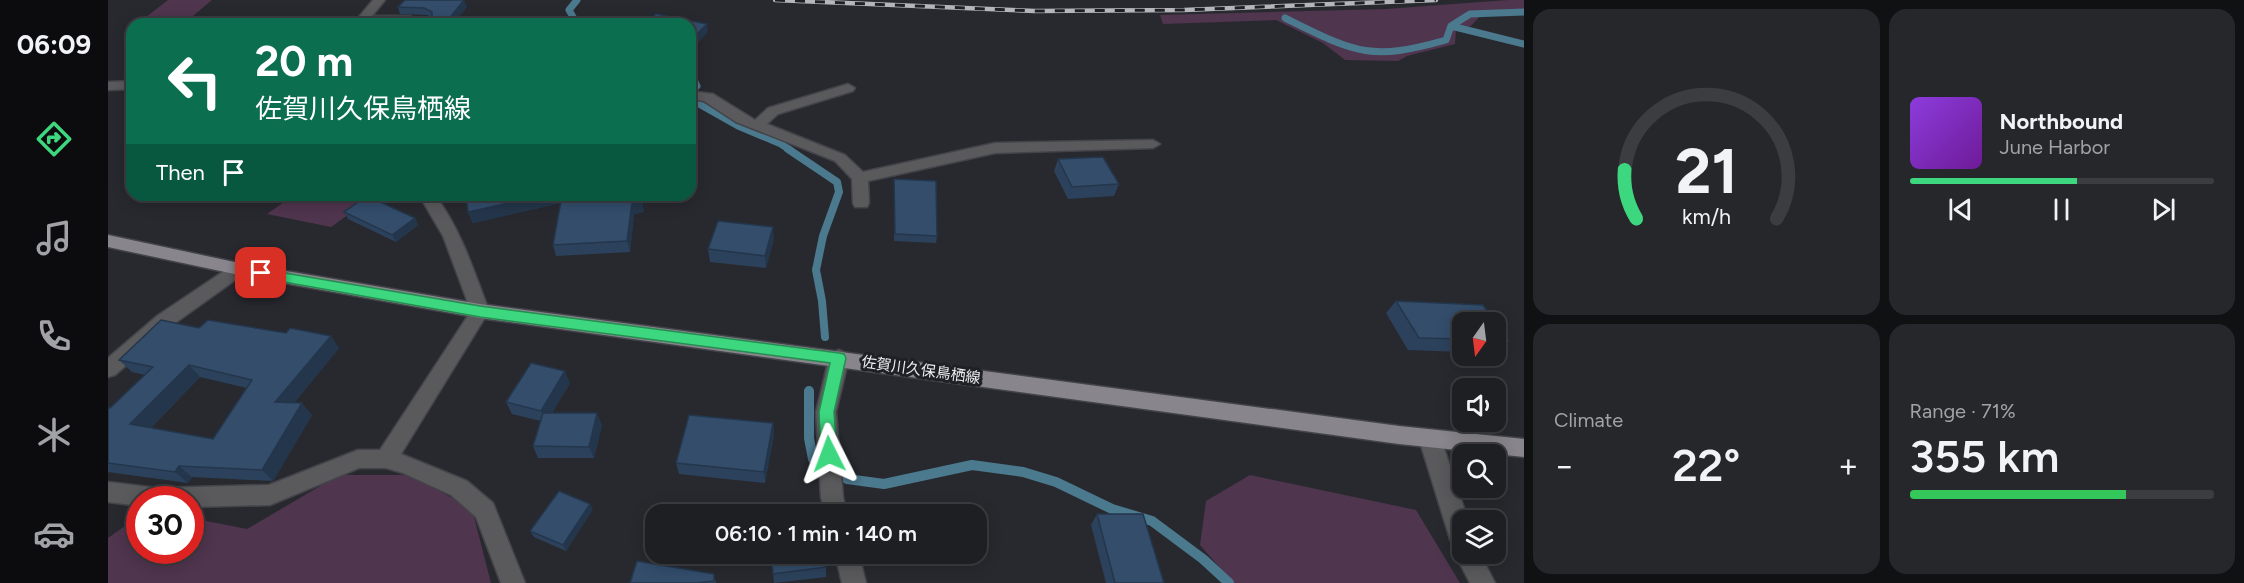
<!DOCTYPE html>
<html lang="en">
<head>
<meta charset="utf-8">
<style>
	:root { --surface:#1e1f23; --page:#26272b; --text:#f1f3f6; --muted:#a1a2a6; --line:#3c3d41; --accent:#3cd77e }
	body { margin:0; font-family:Figtree,"Noto Sans JP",sans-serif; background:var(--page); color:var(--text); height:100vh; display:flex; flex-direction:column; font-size:22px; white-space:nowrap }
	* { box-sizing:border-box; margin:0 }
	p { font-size:20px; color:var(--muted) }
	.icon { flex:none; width:33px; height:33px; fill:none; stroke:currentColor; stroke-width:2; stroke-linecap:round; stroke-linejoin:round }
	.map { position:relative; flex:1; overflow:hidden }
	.panel { display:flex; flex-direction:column; gap:9px; padding:9px; background:#101113; width:720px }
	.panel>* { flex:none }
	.top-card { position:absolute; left:18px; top:18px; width:570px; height:183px; border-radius:18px; box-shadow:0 3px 15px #0003,0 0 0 2px var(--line); background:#0b6e4f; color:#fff; overflow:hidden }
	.needle { width:39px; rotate:194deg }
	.fabs { position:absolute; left:1344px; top:312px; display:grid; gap:12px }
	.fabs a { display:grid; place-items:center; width:54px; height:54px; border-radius:12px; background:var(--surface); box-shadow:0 3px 15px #0003,0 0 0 2px var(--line); font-size:30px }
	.speed { position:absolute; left:18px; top:486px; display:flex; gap:12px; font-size:30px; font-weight:700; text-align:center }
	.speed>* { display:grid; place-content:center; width:78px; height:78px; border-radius:50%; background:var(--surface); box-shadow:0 3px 15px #0003,0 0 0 2px var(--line); line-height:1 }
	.speed .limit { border:9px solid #d22; background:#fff; color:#111 }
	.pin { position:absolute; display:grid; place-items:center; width:51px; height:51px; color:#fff; margin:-26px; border-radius:12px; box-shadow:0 3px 9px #0006 }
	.me { position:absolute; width:66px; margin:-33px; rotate:357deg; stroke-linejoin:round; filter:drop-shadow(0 0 4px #0008) }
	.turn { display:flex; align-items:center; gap:21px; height:126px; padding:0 30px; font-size:27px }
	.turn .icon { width:78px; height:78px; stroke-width:2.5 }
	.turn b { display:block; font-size:42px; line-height:51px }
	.then { display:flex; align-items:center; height:57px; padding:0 30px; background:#0003; gap:12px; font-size:22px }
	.big { font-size:45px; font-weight:600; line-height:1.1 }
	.panel .card { flex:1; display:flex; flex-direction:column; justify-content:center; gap:9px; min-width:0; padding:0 21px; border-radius:18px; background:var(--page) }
	.panel .dial { align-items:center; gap:0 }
	.dial svg { height:156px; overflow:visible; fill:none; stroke:var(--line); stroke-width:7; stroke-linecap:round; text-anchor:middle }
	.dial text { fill:var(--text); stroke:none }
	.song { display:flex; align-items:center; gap:18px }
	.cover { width:72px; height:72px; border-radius:9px; background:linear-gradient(135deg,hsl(270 70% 55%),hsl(280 70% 35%)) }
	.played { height:6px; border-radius:3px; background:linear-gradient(90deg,var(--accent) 55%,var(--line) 55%) }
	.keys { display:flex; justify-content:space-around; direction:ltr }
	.heat { display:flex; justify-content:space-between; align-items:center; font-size:33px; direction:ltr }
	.charge { height:9px; border-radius:4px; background:linear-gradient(90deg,#34c759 71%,var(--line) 0) }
	.panel .tiles { flex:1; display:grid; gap:9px; grid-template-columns:repeat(2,1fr) }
	.trip { position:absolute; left:537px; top:504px; width:342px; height:60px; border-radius:18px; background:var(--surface); box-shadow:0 3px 15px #0003,0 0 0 2px var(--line); font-weight:600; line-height:60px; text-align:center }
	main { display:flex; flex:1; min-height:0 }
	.tabs { display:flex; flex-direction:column; width:108px; justify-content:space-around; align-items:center; background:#0c0c0e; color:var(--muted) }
	.tabs .icon { width:42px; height:42px }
	.tabs .active { color:var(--accent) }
	.tabs b { font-size:27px; color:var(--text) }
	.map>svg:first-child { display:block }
	.green { fill:#4f354e }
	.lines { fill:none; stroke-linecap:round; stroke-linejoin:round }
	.stream-far2 { stroke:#4b798e; stroke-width:7 }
	.stream-far1 { stroke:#4b798e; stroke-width:8 }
	.stream { stroke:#4b798e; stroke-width:10 }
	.minor-casing { stroke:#43444a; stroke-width:3 }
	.major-casing { stroke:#43444a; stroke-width:3 }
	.minor { fill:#5a595b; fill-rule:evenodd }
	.major { fill:#88868c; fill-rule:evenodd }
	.rail-casing { stroke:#b5b6bb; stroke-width:4.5 }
	.rail { stroke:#1f2025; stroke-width:3; stroke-dasharray:10; stroke-linecap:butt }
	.wall { fill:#2c425c; fill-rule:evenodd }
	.shaded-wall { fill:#24364b }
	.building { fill:#334d6b; stroke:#24364b; stroke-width:1.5; fill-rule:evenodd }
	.route { fill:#3cd77e; stroke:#278c52; stroke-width:1.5 }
	.labels { text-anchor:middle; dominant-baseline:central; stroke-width:6; stroke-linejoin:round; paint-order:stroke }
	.street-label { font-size:15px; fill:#ebecf0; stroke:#1f2025 }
</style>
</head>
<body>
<main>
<nav class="tabs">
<b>06:09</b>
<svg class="icon active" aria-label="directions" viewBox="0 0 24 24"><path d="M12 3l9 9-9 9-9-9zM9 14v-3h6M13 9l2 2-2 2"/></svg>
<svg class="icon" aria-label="music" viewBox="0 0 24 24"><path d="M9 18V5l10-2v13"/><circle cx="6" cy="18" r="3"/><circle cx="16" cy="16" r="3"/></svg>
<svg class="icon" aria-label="phone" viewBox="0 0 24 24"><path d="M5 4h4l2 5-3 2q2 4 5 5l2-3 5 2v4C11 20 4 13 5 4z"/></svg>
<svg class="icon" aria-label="climate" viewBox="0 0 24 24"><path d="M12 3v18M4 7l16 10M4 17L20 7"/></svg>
<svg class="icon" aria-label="car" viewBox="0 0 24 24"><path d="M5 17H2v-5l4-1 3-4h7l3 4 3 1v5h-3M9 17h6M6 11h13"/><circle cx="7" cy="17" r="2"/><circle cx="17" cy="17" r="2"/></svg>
</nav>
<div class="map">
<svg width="1416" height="583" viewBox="0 0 1416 583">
	<rect width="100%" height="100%" fill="#28292f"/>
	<path class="green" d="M60,0H104L79,21L68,24H29Z
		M1400,0H1416V14L1372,16L1363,26L1348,30L1347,44L1299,56L1290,61L1237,60L1215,43L1168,20L1055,24L1052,15L1278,9Z
		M186,195H268L223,227L159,214Z
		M231,475H303L364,509L383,583H0V538L31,516L32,550H82L83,518L139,529Z
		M1142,475L1308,510L1352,583H1125L1092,545L1098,501Z"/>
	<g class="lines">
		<path class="stream-far2" d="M469,0L461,10L469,24
			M1177,18C1246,52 1261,62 1338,40L1343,26L1416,44
			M1343,26L1362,14L1416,12
			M582,72L589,86
			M591,104L630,126L673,144L682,150"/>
		<path class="stream-far1" d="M680,149L729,182L731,192L715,236L708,270L714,301L717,337"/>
		<path class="stream" d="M701,391V438L705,459
			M739,479L776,484L864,465L915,472L948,482L1004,509L1044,521L1095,559L1121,583"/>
		<g class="minor-casing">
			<path id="minor" d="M265,0H277L264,16H302L308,20L302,24H245Z
				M24,81V89L0,90V82Z
				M740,84L747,88L745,91L670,114L659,124L737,155L755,172L887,143L1045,140L1052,144L1045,148L887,153L760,181L761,203L759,207H747L745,203L744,179L727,161L628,122L596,101L582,99V91L605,94L647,120L660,108Z
				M311,195H327C353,230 366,271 381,311L293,454L359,481L385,503L417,583H393L368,517L343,495L295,473L278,468H251L162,505L82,507V500H32V506L0,502V482L49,488L161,485L250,450H272L363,311L335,236Z
				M131,263L137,265L140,269L137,273L63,326L7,375L0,377V358L49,316L125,265Z
				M731,350L738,353L741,358L728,412L735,497L739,514H717L713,497L708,412L721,358L724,353Z
				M1322,430L1329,433L1333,439L1360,520H1354V554H1372L1387,583H1362L1347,554L1350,548L1346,547L1342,539L1311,439L1315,433Z
				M727,554H751L758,583H734Z"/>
		</g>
		<g class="major-casing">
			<path id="major" d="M0,235L131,263L372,304L1291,426L1416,439V457L1291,444L372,318L131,275L0,247Z"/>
		</g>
		<use href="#minor" class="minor"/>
		<use href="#major" class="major"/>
		<g class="rail-casing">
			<path id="rail" d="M667,0L927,11L1076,10L1328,0"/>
		</g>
		<use href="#rail" class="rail"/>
	</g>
	<path class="wall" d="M290,7H359L345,24H274L319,19L323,17L319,15L292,14Z
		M950,159L1011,184L1006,196L960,199L946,171Z
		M786,179L829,236L828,243L786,241Z
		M532,195L536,212L526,214L522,252L448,256L445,245L453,203L365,223L360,212Z
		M236,212L307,218L310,225L288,242L240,219Z
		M666,239L658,268L602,262L600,249Z
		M1288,301L1354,322V352L1300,350L1278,313Z
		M1388,323L1401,341L1388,353Z
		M91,328L231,348L186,403L204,415L165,481L84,477L80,483L0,472V408H2L37,375L24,372L11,360ZM92,377L139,388L105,439L43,428Z
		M462,383L444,413L494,425L486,458H430L425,446L433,421L404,414L398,402Z
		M665,423L666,435L657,483L571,474L568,463Z
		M485,509L458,551L426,537L422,531Z
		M989,514L1056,583H998L983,525Z
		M663,554L718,567V577L666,583Z
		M606,574L608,583H522Z"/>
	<path class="shaded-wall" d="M356,0L359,7L345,24H337Z
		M599,24L600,32L582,51V41Z
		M438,195H456L458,202L365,223L360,212Z
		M534,201L536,212L526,214L522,252L519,241L524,203Z
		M307,218L310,225L288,242L284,235Z
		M665,227L666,239L658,268L657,256Z
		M223,336L231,348L177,414L167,402Z
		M81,365L92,377L36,435L22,424Z
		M457,371L462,383L438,422L433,411Z
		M194,403L204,415L165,481L154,470Z
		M489,413L494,425L486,458L481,447Z
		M665,423L666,435L657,483L656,472Z
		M71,466L84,477L80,483L67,472Z
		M482,504L485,509L458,551L455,545Z"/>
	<path class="building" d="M297,0H356L337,24H274L278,19H319L324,16V12L316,8L290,7Z
		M548,14L599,24L582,41V24H537Z
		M995,157L1011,184L964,187L950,159Z
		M786,179L828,181L829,236L787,234Z
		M358,195H438L360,212Z
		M454,195H532L534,201L524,203L519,241L445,245Z
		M259,196L307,218L284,235L236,212Z
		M610,221L665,227L657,256L600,249Z
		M1288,301L1375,305L1387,322H1354V339L1311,338Z
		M53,320L91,328L100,320L178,333L182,328L223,336L167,402L194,403L154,470L71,466L67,472L0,463V408H2L45,367L11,360ZM81,365L144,380L105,439L22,424Z
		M1388,323L1401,341H1388Z
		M423,363L457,371L433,411L398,402Z
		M435,413H489L481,447L425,446Z
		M581,415L665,423L656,472L568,463Z
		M451,491L482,504L455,545L422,531Z
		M989,514H1035L1056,583H1007Z
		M663,554H716L718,567L665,574Z
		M529,561L606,574V581L589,583H522Z"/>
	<path class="route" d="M153,269L372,306L731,353L736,354L738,358L726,412L729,454L727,459L721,461L715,459L713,454L711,412L722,363L372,317L148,277L146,273Z"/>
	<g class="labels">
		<g class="street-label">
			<text transform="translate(813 370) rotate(8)">佐賀川久保鳥栖線</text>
		</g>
	</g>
</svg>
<div class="fabs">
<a><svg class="needle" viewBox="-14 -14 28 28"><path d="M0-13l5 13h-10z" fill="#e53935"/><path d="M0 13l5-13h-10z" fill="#a1a2a6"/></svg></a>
<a><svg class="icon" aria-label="sound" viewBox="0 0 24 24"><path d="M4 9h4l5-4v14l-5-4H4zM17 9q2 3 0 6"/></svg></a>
<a><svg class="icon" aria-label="search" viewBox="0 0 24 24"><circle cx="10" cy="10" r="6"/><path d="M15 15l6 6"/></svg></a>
<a><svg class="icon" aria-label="layers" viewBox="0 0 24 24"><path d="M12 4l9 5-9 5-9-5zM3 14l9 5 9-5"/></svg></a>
</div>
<div class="speed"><div class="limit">30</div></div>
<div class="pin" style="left:153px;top:273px;background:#d93025"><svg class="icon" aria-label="arrive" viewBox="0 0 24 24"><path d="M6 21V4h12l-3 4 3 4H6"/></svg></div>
<svg class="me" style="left:721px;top:454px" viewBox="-20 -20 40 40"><path d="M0-17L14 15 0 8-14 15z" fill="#3cd77e" stroke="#fff" stroke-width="4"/></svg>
<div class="trip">06:10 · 1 min · 140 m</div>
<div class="top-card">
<div class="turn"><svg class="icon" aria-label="left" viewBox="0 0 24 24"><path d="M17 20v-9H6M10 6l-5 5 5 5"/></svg><div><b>20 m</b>佐賀川久保鳥栖線</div></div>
<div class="then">Then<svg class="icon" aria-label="arrive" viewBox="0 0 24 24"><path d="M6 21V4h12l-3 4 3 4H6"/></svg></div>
</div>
</div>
<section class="panel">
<div class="tiles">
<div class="card dial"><svg viewBox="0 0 100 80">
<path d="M14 69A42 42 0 1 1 86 69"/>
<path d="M14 69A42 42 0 0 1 8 44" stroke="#3cd77e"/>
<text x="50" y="56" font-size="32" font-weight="700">21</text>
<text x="50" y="72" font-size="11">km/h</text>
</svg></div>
<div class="card">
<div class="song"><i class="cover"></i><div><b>Northbound</b><p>June Harbor</p></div></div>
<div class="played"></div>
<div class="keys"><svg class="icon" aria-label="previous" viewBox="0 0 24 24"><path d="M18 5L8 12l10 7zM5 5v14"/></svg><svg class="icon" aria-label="pause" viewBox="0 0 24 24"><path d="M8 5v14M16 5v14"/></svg><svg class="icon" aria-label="next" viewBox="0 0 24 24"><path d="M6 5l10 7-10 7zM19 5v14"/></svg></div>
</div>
<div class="card"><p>Climate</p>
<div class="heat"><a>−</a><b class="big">22°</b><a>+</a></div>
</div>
<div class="card"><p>Range · 71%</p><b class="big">355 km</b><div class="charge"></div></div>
</div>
</section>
</main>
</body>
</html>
